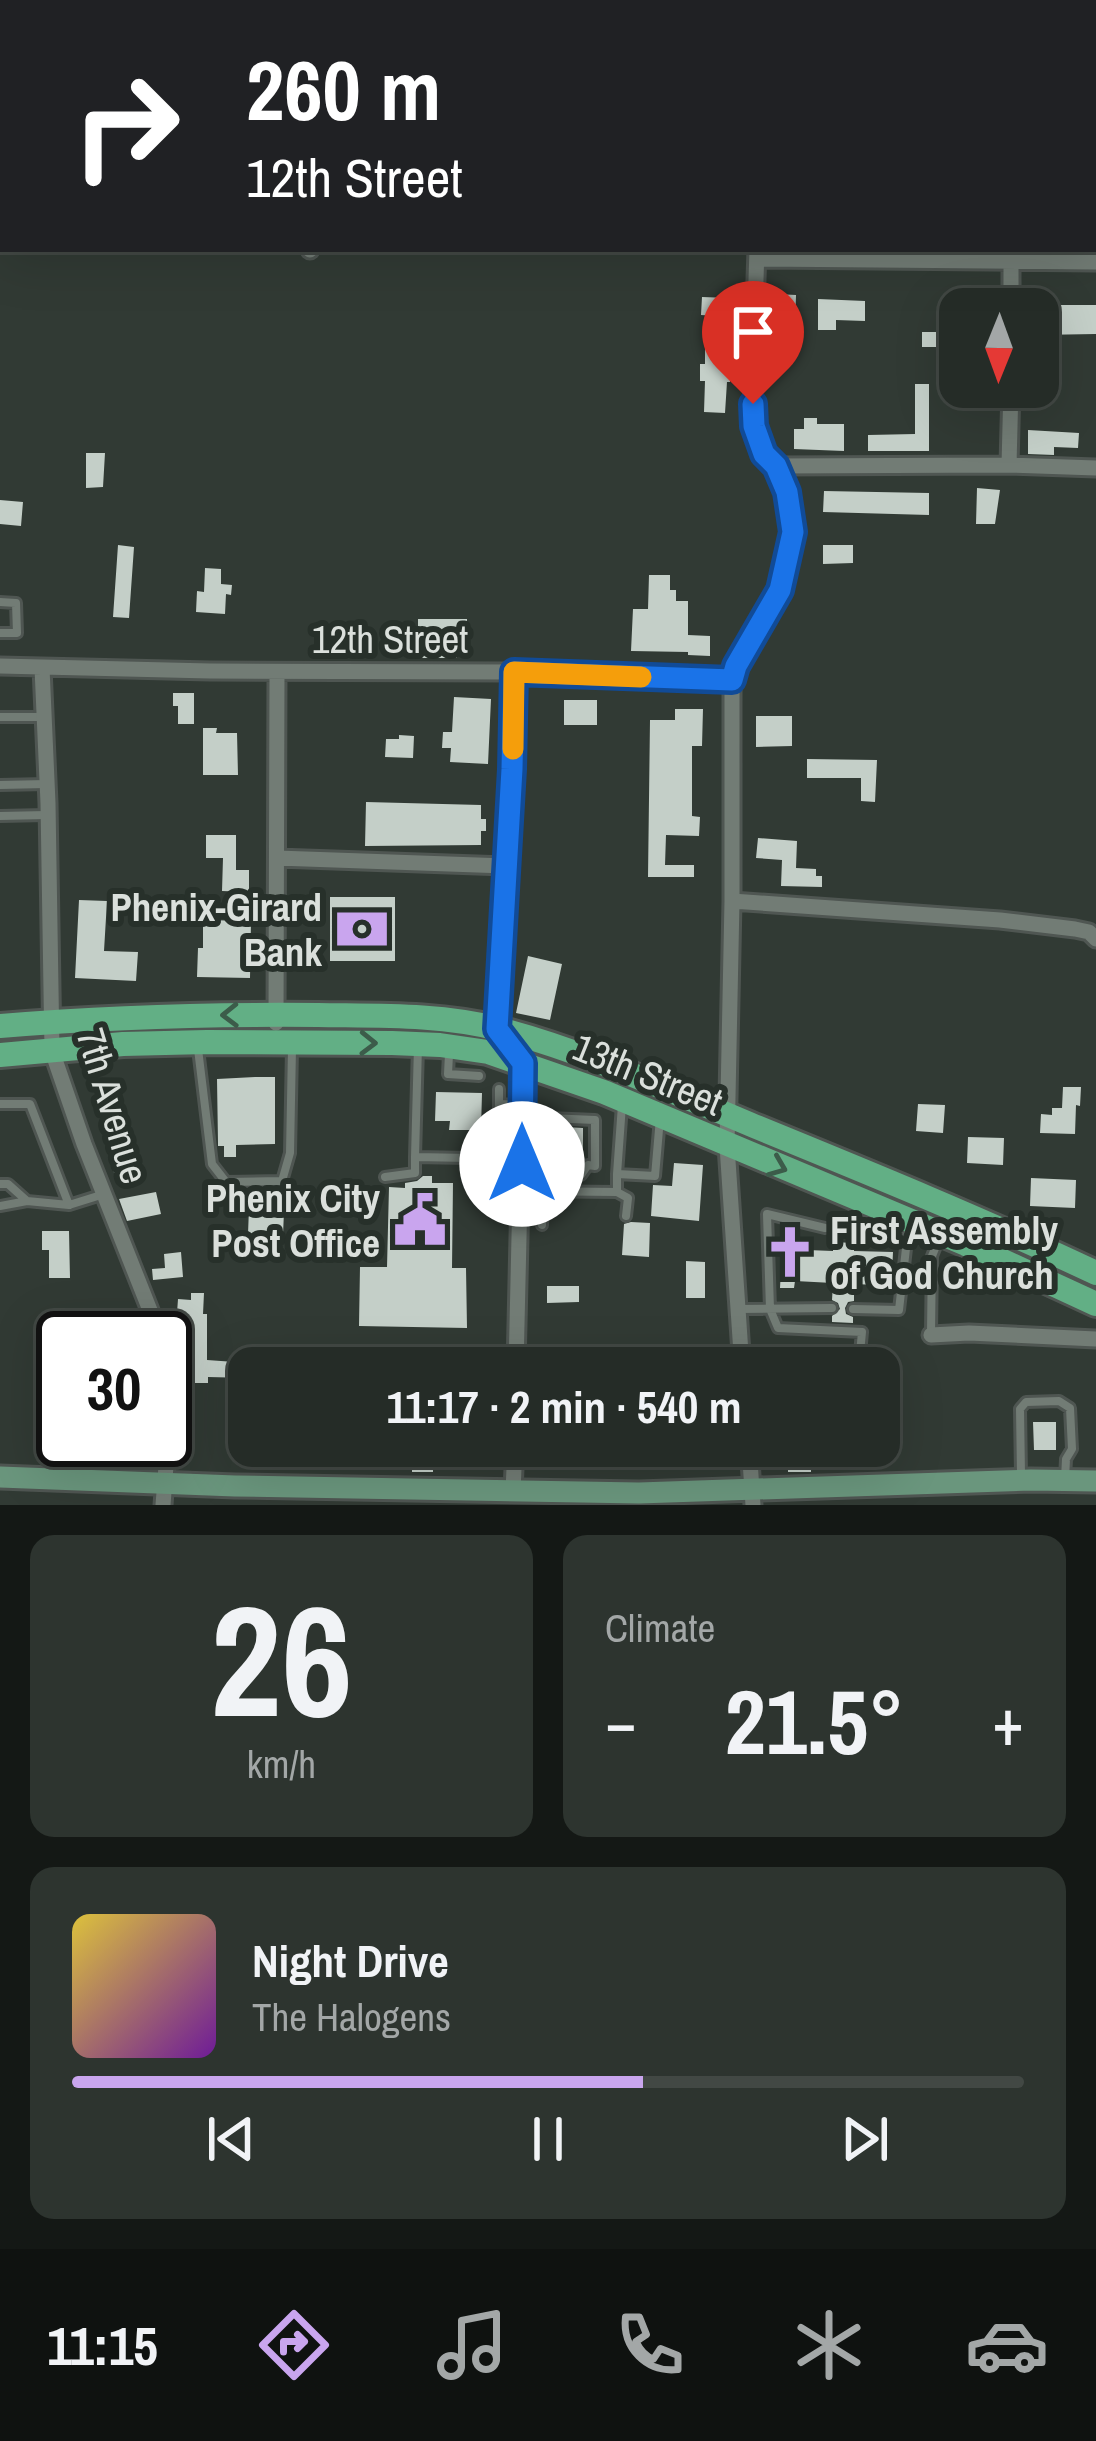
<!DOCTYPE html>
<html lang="en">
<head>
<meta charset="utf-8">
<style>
	:root { --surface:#252c27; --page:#2d342f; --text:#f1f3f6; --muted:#a3a7a7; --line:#424844; --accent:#c9a5ee }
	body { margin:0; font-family:"Archivo Narrow",sans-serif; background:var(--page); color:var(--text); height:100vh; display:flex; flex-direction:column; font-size:45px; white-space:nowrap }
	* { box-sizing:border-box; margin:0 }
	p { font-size:39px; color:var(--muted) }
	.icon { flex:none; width:66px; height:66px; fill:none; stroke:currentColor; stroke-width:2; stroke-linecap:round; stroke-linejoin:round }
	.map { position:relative; height:1505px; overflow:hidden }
	.drawer { display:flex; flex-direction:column; gap:30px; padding:30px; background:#141815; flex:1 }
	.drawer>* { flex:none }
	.banner { position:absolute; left:0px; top:0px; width:1098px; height:252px; box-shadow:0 12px 48px #0002,0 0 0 3px var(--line); background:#202124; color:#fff; overflow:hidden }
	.needle { width:78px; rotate:181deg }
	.buttons { position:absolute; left:939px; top:288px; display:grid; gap:24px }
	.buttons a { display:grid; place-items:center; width:120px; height:120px; border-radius:24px; background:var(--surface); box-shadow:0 12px 48px #0002,0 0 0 3px var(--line); font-size:60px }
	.speed { position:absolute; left:36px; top:1311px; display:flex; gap:24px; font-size:60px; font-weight:700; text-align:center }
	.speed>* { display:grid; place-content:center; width:156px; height:156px; border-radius:50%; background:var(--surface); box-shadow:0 12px 48px #0002,0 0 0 3px var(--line); line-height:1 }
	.speed .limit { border:6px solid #111; border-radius:18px; background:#fff; color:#111 }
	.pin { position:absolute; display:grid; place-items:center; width:102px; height:102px; color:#fff; margin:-123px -51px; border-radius:50% 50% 50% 0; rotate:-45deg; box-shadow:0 0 12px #0007 }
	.pin .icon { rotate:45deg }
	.me { position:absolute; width:132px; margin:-66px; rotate:0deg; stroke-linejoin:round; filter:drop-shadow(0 0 9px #0008) }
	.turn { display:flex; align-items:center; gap:42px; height:252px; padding:0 48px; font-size:54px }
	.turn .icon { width:156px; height:156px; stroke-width:2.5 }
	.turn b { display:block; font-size:84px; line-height:102px }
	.big { font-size:90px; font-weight:700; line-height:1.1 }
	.drawer .widget { flex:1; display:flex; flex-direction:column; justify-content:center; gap:18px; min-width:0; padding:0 42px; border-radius:24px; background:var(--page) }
	.drawer .dial { align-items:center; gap:0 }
	.dial b { font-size:156px; line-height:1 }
	.song { display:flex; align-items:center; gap:36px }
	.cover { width:144px; height:144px; border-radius:18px; background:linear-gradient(135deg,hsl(50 70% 55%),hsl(280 70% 35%)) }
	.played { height:12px; border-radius:6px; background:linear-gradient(90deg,var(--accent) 60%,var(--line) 60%) }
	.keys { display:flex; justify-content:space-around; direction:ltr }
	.heat { display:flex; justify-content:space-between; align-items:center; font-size:66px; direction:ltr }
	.drawer .tiles { flex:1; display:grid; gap:30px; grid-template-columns:1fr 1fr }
	.widget:last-child { grid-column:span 2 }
	.trip { position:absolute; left:228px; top:1347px; width:672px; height:120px; border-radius:24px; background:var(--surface); box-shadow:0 12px 48px #0002,0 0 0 3px var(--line); font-weight:700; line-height:120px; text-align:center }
	.menu { display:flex; height:192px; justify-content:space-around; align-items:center; background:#0f1210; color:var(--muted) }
	.menu .icon { width:84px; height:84px }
	.menu .current { color:var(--accent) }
	.menu b { font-size:54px; color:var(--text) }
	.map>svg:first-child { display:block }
	.building { fill:#c4cfc8 }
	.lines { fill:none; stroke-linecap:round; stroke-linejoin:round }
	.lane-casing { stroke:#4f5652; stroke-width:14 }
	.street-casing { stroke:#4f5652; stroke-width:21 }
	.secondary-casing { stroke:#4f5652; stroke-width:27 }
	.primary-casing { stroke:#4f5652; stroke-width:30 }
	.lane { stroke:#727c75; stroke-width:8 }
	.street { stroke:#727c75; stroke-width:15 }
	.secondary { stroke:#6a967d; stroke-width:21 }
	.primary { stroke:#62af85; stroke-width:24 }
	.oneway { stroke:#3c5c4a }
	.route-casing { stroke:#114b97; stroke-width:30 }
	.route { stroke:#1a73e8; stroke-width:21 }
	.slow { stroke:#f59e0b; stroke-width:21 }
	.labels { text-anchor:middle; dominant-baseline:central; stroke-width:12; stroke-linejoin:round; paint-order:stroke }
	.street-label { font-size:39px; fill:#dbe0dc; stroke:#27302a }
	.poi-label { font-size:39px; font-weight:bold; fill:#dbe0dc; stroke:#27302a; text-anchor:end }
</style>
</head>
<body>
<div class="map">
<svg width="1096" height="1505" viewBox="0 0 1096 1505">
	<rect width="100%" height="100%" fill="#313a34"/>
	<path class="building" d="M776,294L796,295L795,327L786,326V334H775Z
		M702,297L730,298L728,365H730V382H727L725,413L704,412L705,381H700V364H705V340L715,341L716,316L701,315Z
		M818,299L865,301V321L836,320V330H818Z
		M1056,305H1096V334L1038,335V309L1056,310Z
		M922,332H960V378L946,379L945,347H922Z
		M915,384H929V451H868V435L915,434Z
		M804,418H817V424H844V451L794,449V429H804Z
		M1028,430L1079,433L1078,448L1054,447V455L1028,454Z
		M86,453H105L103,487L86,488Z
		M977,488L1000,490L995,524H976Z
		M824,491L929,493V515L823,512Z
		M0,500L23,502L21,526L0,524Z
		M118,545L134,547L129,618L113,617Z
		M823,545H853V563L823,564Z
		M205,568L221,569V584L232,585L231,595L226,594L225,614L196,612L197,591L204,592Z
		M649,575H670V590H676V601H688V635L710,636V656L688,655V652L631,651L633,609H648Z
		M418,619H467V644H463V652H457V658H418Z
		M173,693H194V724H178V706H173Z
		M454,697L491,699L488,764L450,762L451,748H442L443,732H452Z
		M564,700H597V725H564Z
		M675,709H703L702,746H692V816L700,817L699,836L666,835L665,865H694V877H648L650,720H675Z
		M756,716H792V746L756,747Z
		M203,728H217L216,733H237L238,775H203Z
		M399,735L414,736L413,758L385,757L386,739H399Z
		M807,759L877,760L875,802L861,801V778H807Z
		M366,802L481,805V819H486V831H481V845L365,846Z
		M206,835H236V870H249V892L222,891L223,858H206Z
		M758,838L797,841L796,868L816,869V876H822V887L781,886L782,860L756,858Z
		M330,897H395V961H330Z
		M79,900L107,901L104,951L138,952L136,981L75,978Z
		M203,920L251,921L250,978L197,977L198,948H203Z
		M528,956L562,964L550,1020L516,1013Z
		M255,1077H275V1144L236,1145V1157H224V1146H218V1143L217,1079Z
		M1063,1087H1081L1080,1106L1076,1105L1075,1134L1040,1133L1041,1114L1052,1115V1108H1062Z
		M436,1092L482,1093L481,1130H449L450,1121H435Z
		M918,1104L945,1105L943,1133L916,1131Z
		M548,1126L583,1128V1151H577V1167L561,1166L560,1160L553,1157V1151H548Z
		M968,1137L1004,1138L1003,1165L967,1163Z
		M134,1150L140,1174L116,1181L110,1156Z
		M674,1163L703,1165L699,1221L651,1216L653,1185L672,1186Z
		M423,1176H432V1183H453L452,1268H466L467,1328L359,1326L360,1267H387L389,1187L405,1188V1183L417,1181Z
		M1031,1178L1076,1180L1075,1208L1030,1206Z
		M285,1188L283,1235L248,1234L249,1208L256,1209L257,1190Z
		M156,1192L161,1214L127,1221L119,1199Z
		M631,1222L650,1223L649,1257L622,1255L624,1224Z
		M42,1231H69L70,1278H49V1250H42Z
		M833,1242L854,1243V1251L893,1252L891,1294L877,1293V1285L854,1284V1301L848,1302L845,1308L846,1314L853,1317V1323L832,1322V1316L840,1309L838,1303L832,1300L833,1283L795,1281L794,1288H780L782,1249L833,1251Z
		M181,1252L183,1277L153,1280L152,1269L165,1268L164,1254Z
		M686,1261L705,1262V1298H686Z
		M547,1286H579V1302L547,1303Z
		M191,1293H204L203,1314H207V1360L249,1363V1378L208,1377V1383H182L185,1313H177L178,1299L191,1300Z
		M56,1354V1396L41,1397L40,1355Z
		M1033,1422H1056V1450H1034Z
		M76,1440H142V1452L76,1450Z
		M249,1446H271L270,1467L247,1466Z
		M341,1446H433V1472H412V1468H375V1458L340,1457Z
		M788,1446H811V1472H788Z"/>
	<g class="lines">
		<g class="lane-casing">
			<path id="lane" d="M0,602L16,603L17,633H0
				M0,717H44
				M0,785L46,784
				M0,816L46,815
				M418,1046L415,1157L523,1159
				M198,1049L212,1164L226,1182L282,1181L290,1153L292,1048
				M449,1054L448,1074L479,1076
				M499,1089V1104
				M0,1104H30L69,1205L101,1195
				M622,1105L617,1174L655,1176L660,1118
				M524,1117L595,1120V1166L588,1165L581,1175L554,1174L546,1165
				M499,1133V1104L521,1105
				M522,1164L553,1165
				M385,1177L415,1173V1157
				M0,1184H8L27,1201
				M522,1191L617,1192V1174
				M617,1192L628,1198L626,1216
				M0,1206L27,1201L69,1205
				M542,1225L543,1191
				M738,1309L832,1308
				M853,1309L899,1310L909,1222
				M931,1333L932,1256L940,1236
				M812,1368L859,1364L862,1332L778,1328L770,1309L767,1214L825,1228
				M1021,1475L1020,1409L1026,1402L1059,1401L1070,1408L1072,1449L1066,1459L1065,1479"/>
		</g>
		<g class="street-casing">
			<path id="street" d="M755,0V3
				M1007,0V3
				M305,3V0
				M0,92H3
				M310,249V250
				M1011,249V309
				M757,259L1096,262
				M1009,465L1011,387
				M776,466L1009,465L1096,468
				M0,666L210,671L514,672L732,680
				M42,668L48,803L52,1051L84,1144L161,1338
				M514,672L512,769L497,1029L523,1063L516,1368
				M277,858L506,866
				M732,901L1000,920L1075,929L1089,932L1096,939
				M276,1023L277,672
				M931,1335L969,1333L1096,1339
				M742,1368L727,1146L732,901V680L737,666C765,614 810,556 787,493C779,469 760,452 755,427C751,409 753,388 753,371C754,330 756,290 757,249
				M749,1446L753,1505
				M513,1491L515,1446
				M163,1505L169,1427L165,1356"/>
		</g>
		<g class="secondary-casing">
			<path id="secondary" d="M0,1477L235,1486L639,1493L1031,1480L1096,1481"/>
		</g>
		<g class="primary-casing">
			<path id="primary" d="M0,1026C106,1017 212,1014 318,1015C378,1016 440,1014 499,1029C587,1052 670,1091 754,1126C869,1173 984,1220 1096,1273
				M0,1055L123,1044L207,1042L392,1043L440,1045L488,1052L604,1092L966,1244L1096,1304"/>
		</g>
		<use href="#lane" class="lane"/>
		<use href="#street" class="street"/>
		<use href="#secondary" class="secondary"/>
		<use href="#primary" class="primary"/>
	</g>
	<defs><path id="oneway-chevron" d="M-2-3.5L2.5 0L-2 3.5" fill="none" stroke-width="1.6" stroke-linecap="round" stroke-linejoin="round" transform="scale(3)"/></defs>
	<g class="oneway">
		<use href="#oneway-chevron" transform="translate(230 1015) rotate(179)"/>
		<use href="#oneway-chevron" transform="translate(368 1043) rotate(1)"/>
		<use href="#oneway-chevron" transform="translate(778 1167) rotate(22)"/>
	</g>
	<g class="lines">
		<g class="route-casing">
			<path id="route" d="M522,1164L523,1063L497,1029L512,769L514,672L732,680L736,666L780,590L793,532L787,492L776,466L764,454L754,426L753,404"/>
		</g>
		<use href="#route" class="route"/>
		<path class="slow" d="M513,749L514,672L641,677"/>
	</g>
	<defs>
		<g id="bank-bare" transform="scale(4.14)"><path d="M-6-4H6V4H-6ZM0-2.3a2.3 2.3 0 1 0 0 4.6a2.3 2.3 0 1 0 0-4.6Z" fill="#c9a5ee" stroke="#27302a" stroke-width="2.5" paint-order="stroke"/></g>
		<g id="civic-bare" transform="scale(4.14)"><path d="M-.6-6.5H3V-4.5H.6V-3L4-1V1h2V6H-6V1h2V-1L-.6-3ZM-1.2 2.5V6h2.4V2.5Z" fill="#c9a5ee" stroke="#27302a" stroke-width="2.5" paint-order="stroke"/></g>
		<g id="church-bare" transform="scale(4.14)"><path d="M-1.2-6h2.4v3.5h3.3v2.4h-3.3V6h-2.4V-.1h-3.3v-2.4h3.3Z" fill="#c9a5ee" stroke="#27302a" stroke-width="2.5" paint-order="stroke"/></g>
	</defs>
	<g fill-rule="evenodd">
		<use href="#bank-bare" x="362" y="929"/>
		<use href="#civic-bare" x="420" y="1220"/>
		<use href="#church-bare" x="790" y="1252"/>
	</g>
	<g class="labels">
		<g class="street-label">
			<text x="390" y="639">12th Street</text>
			<text transform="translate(648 1074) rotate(22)">13th Street</text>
			<text transform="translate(113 1106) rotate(73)">7th Avenue</text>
		</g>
		<g class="poi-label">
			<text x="322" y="907">Phenix-Girard<tspan x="322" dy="45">Bank</tspan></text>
			<text x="380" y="1198">Phenix City<tspan x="380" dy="45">Post Office</tspan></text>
			<text x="830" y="1230" text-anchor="start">First Assembly<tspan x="830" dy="45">of God Church</tspan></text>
		</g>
	</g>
</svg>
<div class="buttons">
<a><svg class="needle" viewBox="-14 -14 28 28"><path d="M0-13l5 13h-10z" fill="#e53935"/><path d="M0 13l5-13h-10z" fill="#a3a7a7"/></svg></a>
</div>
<div class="speed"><div class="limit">30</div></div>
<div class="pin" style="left:753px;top:404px;background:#d93025"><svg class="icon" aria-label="arrive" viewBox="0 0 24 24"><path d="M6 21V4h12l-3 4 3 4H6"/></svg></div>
<svg class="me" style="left:522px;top:1164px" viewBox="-20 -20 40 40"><circle r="19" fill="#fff"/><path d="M0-13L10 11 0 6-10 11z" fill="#1a73e8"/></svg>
<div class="trip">11:17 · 2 min · 540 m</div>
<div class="banner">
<div class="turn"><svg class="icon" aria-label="right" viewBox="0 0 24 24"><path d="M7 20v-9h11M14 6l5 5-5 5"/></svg><div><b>260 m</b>12th Street</div></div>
</div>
</div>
<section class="drawer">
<div class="tiles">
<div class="widget dial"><b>26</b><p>km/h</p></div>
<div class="widget"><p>Climate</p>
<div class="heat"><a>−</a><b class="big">21.5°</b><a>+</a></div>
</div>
<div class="widget">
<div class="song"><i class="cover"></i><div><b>Night Drive</b><p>The Halogens</p></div></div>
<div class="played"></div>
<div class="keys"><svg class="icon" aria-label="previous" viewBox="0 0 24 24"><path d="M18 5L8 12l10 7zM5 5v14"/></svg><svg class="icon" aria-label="pause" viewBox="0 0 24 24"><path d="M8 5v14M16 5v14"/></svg><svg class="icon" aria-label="next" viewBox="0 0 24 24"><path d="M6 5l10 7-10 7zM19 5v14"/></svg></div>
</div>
</div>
</section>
<nav class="menu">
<b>11:15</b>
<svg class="icon current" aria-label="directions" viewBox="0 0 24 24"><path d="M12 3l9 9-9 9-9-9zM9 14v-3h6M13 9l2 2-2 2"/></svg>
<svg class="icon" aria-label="music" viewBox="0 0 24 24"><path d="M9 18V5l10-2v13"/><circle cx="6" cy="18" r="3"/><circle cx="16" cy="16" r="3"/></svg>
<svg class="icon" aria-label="phone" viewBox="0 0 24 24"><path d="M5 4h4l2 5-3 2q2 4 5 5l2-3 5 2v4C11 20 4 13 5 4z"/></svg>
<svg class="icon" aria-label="climate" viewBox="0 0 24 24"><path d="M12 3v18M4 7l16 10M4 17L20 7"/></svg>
<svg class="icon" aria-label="car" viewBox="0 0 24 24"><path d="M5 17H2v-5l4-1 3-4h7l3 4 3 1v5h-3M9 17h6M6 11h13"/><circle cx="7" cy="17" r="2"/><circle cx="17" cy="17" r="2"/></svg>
</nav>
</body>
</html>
